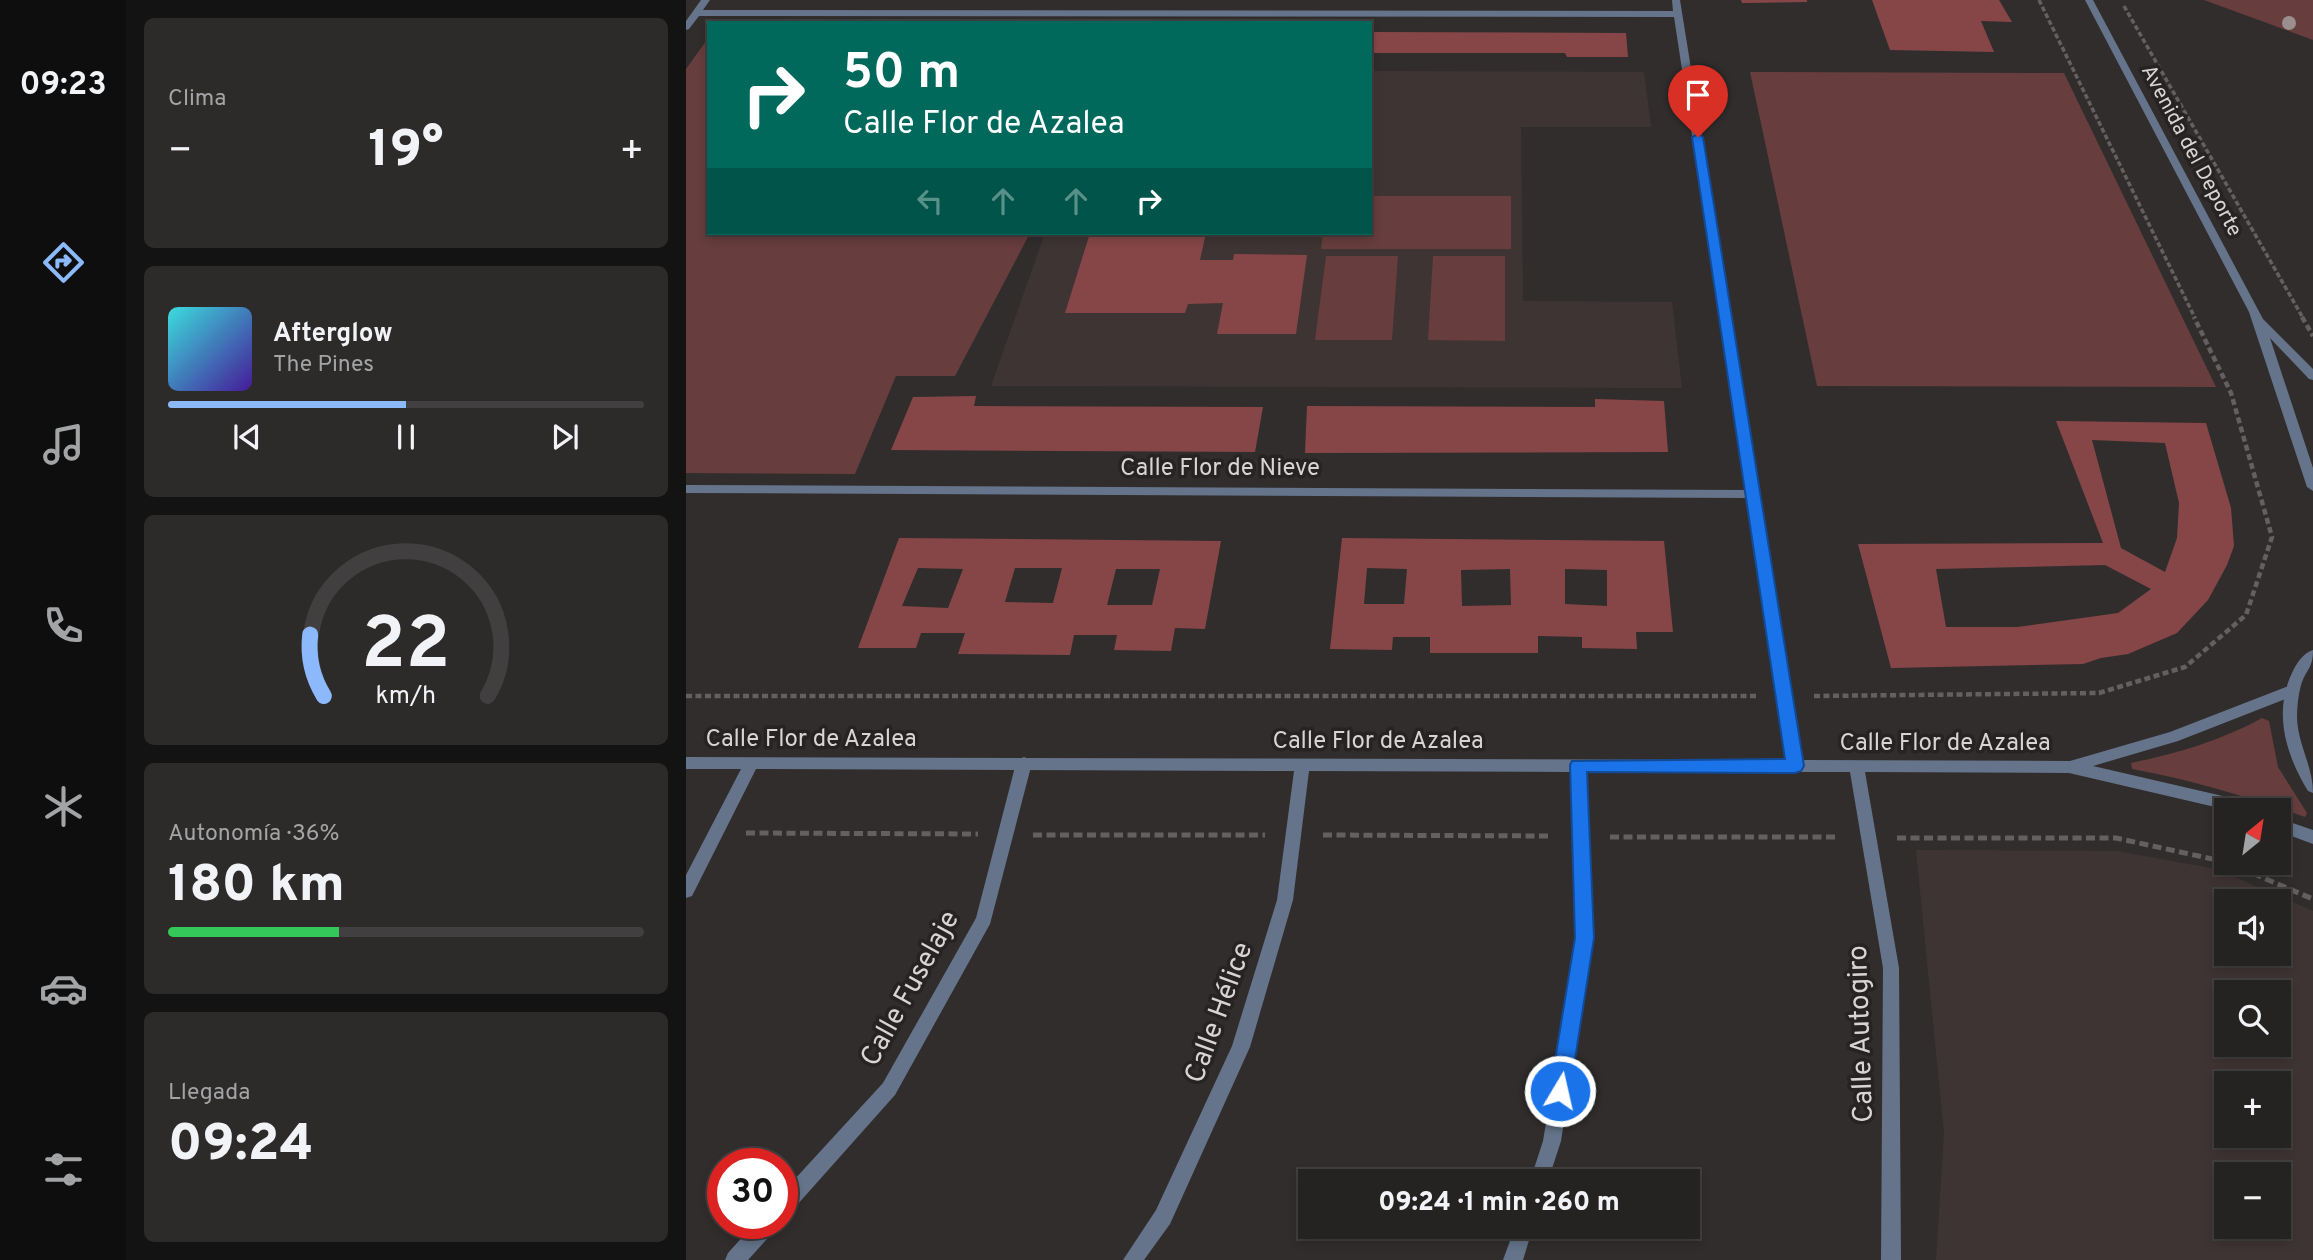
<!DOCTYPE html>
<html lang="es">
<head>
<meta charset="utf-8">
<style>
	:root { --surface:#252222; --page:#2d2a2a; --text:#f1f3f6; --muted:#a3a4a5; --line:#423f40; --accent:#8bb9fc }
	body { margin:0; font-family:Overpass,sans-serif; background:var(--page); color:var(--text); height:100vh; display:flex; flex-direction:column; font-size:26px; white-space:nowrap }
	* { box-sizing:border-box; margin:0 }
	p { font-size:23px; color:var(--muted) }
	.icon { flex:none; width:38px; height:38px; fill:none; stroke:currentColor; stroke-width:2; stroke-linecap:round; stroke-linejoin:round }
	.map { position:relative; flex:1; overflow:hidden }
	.details { display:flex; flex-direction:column; gap:18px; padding:18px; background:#141313; width:560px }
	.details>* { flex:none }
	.banner { position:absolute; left:21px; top:21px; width:665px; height:214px; border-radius:0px; box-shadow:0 4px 10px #0003,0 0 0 2px var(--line); background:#00695c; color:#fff; overflow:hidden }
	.needle { width:46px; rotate:30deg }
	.fabs { position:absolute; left:1528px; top:798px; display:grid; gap:14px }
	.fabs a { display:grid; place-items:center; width:77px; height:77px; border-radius:0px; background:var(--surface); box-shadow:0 4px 10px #0003,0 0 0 2px var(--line); font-size:35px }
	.speed { position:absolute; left:21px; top:1148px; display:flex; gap:14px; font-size:35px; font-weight:700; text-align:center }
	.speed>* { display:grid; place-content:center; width:91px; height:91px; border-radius:50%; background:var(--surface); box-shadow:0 4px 10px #0003,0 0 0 2px var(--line); line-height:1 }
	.speed .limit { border:10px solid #d22; background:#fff; color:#111 }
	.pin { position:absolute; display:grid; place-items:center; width:60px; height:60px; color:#fff; margin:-72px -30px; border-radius:50% 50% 50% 0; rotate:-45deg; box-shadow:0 0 7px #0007 }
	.pin .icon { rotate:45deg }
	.me { position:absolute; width:77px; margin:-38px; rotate:9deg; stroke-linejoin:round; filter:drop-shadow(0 0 5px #0008) }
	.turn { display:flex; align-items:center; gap:24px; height:147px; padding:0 21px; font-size:32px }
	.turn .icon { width:91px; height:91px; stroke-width:2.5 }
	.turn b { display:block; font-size:49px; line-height:60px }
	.lanes { display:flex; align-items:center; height:66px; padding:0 21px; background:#0003; justify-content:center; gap:35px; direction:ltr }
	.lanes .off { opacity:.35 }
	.big { font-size:52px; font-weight:800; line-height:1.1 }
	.details .widget { flex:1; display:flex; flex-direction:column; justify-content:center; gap:10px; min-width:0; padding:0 24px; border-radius:10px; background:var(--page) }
	.details .dial { align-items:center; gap:0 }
	.dial svg { height:182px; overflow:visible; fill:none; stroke:var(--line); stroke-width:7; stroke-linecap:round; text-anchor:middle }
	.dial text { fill:var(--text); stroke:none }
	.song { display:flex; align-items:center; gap:21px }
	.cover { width:84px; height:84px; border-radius:10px; background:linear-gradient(135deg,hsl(180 70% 55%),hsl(260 70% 35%)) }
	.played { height:7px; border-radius:4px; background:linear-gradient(90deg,var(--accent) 50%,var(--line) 50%) }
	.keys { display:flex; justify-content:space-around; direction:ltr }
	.heat { display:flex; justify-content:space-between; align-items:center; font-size:38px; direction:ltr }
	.charge { height:10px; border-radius:5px; background:linear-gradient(90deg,#34c759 36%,var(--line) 0) }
	.trip { position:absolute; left:612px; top:1169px; width:402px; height:70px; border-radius:0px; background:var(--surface); box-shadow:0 4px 10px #0003,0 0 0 2px var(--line); font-weight:800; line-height:70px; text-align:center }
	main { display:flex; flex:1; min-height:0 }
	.dock { display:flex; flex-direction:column; width:126px; justify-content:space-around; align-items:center; background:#0f0e0e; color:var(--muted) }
	.dock .icon { width:49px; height:49px }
	.dock .selected { color:var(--accent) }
	.dock b { font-size:32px; color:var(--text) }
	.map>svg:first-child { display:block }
	.built { fill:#3f3434; fill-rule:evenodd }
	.green { fill:#673d3d }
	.building { fill:#864648; fill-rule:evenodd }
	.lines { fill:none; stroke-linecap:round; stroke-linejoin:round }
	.path-far2 { stroke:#646060; stroke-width:3.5; stroke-dasharray:5 2.5; stroke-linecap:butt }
	.path-far1 { stroke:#646060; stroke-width:4.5; stroke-dasharray:6 3.5; stroke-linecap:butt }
	.path { stroke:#646060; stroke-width:5; stroke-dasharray:9 4.5; stroke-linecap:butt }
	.pedestrian { fill:#65748a; fill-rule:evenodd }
	.minor { fill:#65748a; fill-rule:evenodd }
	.tertiary { fill:#65748a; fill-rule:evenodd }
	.tree { fill:#9b8e8e }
	.route { fill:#1a73e8; stroke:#114b97; stroke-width:2 }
	.labels { text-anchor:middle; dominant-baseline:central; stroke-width:7; stroke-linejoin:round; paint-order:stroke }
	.far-street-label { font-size:21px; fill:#d7d4d4; stroke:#272323 }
	.street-label { font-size:24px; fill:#d7d4d4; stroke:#272323 }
	.near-street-label { font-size:28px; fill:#d7d4d4; stroke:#272323 }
</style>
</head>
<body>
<main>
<nav class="dock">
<b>09:23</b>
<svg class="icon selected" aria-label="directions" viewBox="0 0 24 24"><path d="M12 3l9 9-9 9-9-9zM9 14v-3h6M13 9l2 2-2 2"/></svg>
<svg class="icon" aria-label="music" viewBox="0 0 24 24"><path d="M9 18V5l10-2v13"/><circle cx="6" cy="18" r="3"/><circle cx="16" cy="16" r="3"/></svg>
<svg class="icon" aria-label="phone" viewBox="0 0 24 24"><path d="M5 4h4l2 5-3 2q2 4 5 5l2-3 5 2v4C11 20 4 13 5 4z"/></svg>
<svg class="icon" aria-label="climate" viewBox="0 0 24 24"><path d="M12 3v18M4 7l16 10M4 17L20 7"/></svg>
<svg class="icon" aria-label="car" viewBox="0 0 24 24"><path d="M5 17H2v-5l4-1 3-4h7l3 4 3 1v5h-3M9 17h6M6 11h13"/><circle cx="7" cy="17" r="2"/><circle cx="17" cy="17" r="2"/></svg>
<svg class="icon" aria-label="filters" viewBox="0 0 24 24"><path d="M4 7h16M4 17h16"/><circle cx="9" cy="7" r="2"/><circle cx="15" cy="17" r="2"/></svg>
</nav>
<section class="details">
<div class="widget"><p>Clima</p>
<div class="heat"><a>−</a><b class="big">19°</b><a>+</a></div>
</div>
<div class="widget">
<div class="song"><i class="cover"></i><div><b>Afterglow</b><p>The Pines</p></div></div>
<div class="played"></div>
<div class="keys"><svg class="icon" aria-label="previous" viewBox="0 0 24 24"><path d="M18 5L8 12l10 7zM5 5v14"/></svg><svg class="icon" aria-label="pause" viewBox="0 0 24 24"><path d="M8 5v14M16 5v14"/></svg><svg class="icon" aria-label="next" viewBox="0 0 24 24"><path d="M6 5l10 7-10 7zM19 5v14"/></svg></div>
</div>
<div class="widget dial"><svg viewBox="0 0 100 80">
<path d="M14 69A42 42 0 1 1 86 69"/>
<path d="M14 69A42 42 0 0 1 8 42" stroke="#8bb9fc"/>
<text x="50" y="56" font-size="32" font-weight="700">22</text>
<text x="50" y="72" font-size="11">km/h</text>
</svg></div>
<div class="widget"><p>Autonomía · 36%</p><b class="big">180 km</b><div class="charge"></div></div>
<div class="widget"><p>Llegada</p><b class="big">09:24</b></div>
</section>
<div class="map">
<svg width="1627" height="1260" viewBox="0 0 1627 1260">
	<rect width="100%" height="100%" fill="#312d2d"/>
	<path class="built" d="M684,71L958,72L965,127H835L837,301L986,302L996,388L305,386L359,233H684Z
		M1230,850L1431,851L1530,869L1627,911V1260H1250L1258,1133ZM1540,901H1592V954H1540ZM1540,992H1592V1045H1540ZM1540,1083H1592V1136H1540ZM1540,1174H1592V1227H1540Z"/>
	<path class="green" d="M1518,0H1627V40Z
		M23,37V233H344L269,376H210L169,474L0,473V69Z
		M1064,72L1378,73L1530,387L1131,386Z
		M684,196H825V249H635L637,233H684Z
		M640,256H712L706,340H629Z
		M747,256H819V341L742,340Z
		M1576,718L1583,721L1592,767L1621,813L1619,817C1562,797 1506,780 1446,769L1445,763C1492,753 1534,741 1576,718Z"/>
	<path class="building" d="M1055,0H1121V2L1056,3Z
		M1186,0H1313L1326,22L1295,21L1308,52L1204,50Z
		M684,32L940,33L942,57H881L879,53H684Z
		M404,233H520L514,260H547L548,254L621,255L610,334H531L537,303L502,304L499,313H379Z
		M290,396L288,406L577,407L569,452L205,450L227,397Z
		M909,399L978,401L982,452L619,453L621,406L909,407Z
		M1370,421L1520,423L1545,508L1548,546L1541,565L1522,600L1491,633L1442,654L1415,658L1397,664L1205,668L1172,544L1417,543ZM1406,440L1479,443L1493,503L1491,538L1479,572L1435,548ZM1419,565L1465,589L1432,613L1331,627H1260L1250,569Z
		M213,538L535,541L519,629L489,628L485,651L428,650L431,635H388L384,655L272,654L279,633H235L230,648H172ZM232,568L277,569L262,608L216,606ZM329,568H376L367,603L319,602ZM430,569H474L466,605H421Z
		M656,538L978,541L987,632H950L951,649L896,648V637L852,636V653H744V637H707L706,650L644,649ZM681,568L721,569L718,604H678ZM824,569L825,605L776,606L775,570ZM879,569L921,570V606L879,604Z"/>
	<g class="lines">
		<path class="path-far2" d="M1353,0L1509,318
			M1438,6L1617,318"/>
		<path class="path-far1" d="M1616,317L1627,336
			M0,696H1070
			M1128,696L1413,693L1499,667L1560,615L1586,537L1545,393L1508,317"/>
		<path class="path" d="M60,833L292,834
			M347,835H579
			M637,835L866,836
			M924,837H1153
			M1211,838H1430L1540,862
			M1542,863L1627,899"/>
		<path class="pedestrian" d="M338,757L343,759L346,763L304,924L209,1095L103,1214L96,1216V1193L197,1083L290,918L330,763L333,759Z
			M69,1223H91L89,1230L62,1260H39L42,1253Z"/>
		<path class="minor" d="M15,0H24L17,10L987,11L986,0H994L1116,760L1384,761L1484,732L1600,687H1610L1612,691L1610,695L1492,741L1407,766L1541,797L1563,806L1566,810H1542L1383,773L1179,772L1213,968L1215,1260H1195L1197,968L1164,772H900L907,938L875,1141L862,1181H844L857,1141L891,938L885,772L623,771L607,900L564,1047L484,1224L458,1260H437L470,1210L546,1046L591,900L608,771L70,769L6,896L0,898V875L55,769H0V757L1101,760L1061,498L0,493V485L1060,490L988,17L13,16L3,29L0,30V21Z
			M1592,818L1627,830V844L1592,831Z
			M829,1227H847L837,1260H817Z"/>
		<path class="tertiary" d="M1399,0H1407L1577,319L1627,369V380L1623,379L1584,338L1627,468V491L1621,487L1563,312Z
			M1627,650C1627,669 1620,669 1615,685C1612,696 1611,707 1611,718C1612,745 1627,766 1627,793L1622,791C1600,755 1587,713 1606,673C1610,664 1617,653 1627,650Z"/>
	</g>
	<circle class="tree" cx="1603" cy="23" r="7"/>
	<path class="route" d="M1012,134L1017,137L1118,766L1115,771L1109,773L901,772L908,938L884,1091L881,1097L874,1100L867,1097L864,1091L889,938L884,765L886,761L1099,759L1006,137Z"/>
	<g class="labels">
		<g class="far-street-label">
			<text transform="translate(1505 151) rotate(62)">Avenida del Deporte</text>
		</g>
		<g class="street-label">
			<text x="534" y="469">Calle Flor de Nieve</text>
			<text x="125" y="740">Calle Flor de Azalea</text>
			<text x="692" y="742">Calle Flor de Azalea</text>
			<text x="1259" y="744">Calle Flor de Azalea</text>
		</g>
		<g class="near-street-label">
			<text transform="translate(225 989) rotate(-61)">Calle Fuselaje</text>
			<text transform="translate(534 1013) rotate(-70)">Calle Hélice</text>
			<text transform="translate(1176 1034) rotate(-92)">Calle Autogiro</text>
		</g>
	</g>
</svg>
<div class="fabs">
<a><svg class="needle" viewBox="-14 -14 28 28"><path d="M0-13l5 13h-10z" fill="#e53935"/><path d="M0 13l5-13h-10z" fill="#a3a4a5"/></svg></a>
<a><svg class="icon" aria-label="sound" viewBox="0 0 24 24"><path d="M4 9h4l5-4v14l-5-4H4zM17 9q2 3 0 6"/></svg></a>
<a><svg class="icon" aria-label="search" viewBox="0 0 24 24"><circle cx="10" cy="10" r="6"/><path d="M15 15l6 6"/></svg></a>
<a>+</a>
<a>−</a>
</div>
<div class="speed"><div class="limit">30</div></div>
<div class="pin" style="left:1012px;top:137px;background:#d93025"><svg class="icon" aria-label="arrive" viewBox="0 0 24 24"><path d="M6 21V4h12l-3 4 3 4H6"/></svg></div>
<svg class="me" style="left:874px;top:1091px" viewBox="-20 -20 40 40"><circle r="17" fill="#1a73e8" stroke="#fff" stroke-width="3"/><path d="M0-11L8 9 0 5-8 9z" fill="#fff"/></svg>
<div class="trip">09:24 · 1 min · 260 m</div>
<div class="banner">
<div class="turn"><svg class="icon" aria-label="right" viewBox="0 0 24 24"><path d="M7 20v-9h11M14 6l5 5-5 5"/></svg><div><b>50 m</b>Calle Flor de Azalea</div></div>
<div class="lanes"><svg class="icon off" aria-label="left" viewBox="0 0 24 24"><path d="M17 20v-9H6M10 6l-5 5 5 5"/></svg><svg class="icon off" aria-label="ahead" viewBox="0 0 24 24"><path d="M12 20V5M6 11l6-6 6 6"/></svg><svg class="icon off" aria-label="ahead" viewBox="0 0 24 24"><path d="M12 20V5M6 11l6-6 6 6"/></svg><svg class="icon" aria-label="right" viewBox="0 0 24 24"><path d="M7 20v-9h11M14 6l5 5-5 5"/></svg></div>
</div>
</div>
</main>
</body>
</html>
